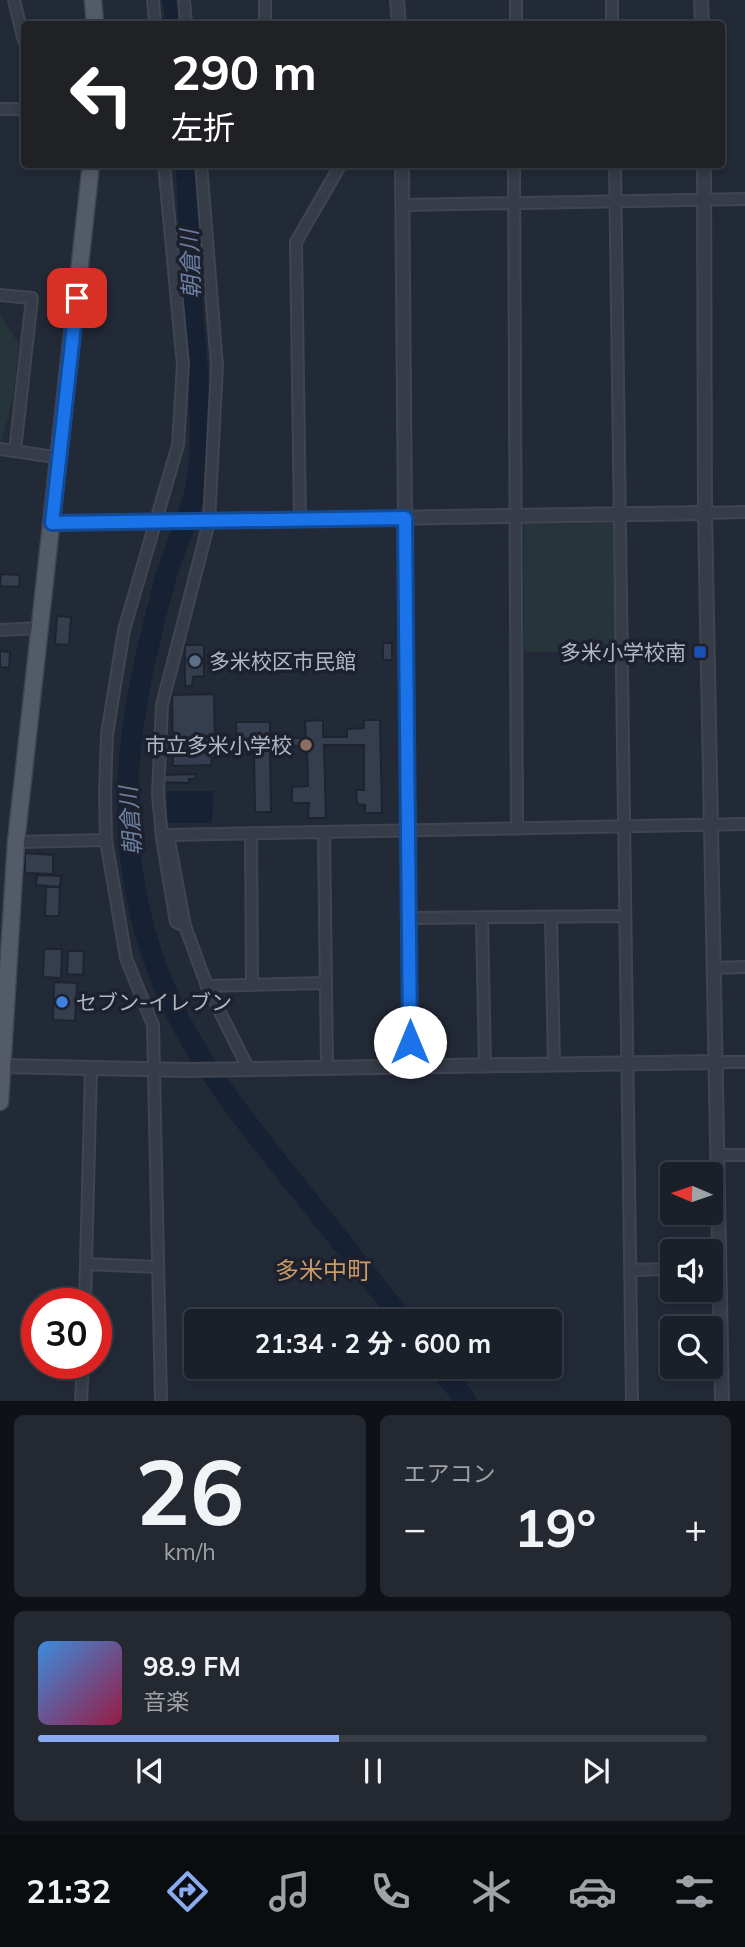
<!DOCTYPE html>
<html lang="ja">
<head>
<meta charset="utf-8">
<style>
	:root { --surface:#1a2029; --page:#232831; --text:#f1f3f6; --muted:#9fa3a8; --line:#383e46; --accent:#8baaef }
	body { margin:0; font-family:Mulish,"Noto Sans JP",sans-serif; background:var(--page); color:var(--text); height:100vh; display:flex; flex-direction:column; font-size:26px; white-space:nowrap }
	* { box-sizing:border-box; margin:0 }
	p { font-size:23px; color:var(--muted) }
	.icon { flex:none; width:38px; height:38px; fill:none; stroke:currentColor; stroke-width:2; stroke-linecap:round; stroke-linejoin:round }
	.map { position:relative; height:1401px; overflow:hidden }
	.panel { display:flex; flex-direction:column; gap:14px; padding:14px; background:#0e1217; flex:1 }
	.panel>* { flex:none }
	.hud { position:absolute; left:21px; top:21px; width:704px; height:147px; border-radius:7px; box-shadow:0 4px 10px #0003,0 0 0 2px var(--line); background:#202124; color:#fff; overflow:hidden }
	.needle { width:46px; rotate:272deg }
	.controls { position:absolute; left:660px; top:1162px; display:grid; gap:14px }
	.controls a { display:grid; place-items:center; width:63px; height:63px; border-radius:7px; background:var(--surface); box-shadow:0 4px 10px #0003,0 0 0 2px var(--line); font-size:35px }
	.speed { position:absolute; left:21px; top:1288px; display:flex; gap:14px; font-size:35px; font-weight:700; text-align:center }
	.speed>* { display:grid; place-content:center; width:91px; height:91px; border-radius:50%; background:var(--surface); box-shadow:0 4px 10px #0003,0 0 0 2px var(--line); line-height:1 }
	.speed .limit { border:10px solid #d22; background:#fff; color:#111 }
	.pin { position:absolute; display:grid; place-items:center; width:60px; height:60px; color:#fff; margin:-30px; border-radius:14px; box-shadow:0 4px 10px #0006 }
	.me { position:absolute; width:77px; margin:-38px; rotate:0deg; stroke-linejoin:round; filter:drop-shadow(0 0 5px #0008) }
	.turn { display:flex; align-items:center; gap:24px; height:147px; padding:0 35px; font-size:32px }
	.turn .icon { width:91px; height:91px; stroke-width:2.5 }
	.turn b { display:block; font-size:49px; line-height:60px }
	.big { font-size:52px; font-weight:700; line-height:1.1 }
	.panel .card { flex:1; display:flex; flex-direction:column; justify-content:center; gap:10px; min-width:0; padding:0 24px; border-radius:10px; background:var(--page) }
	.panel .dial { align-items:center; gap:0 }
	.dial b { font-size:91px; line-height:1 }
	.song { display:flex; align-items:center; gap:21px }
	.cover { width:84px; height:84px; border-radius:10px; background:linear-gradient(135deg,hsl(210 70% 55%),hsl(340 70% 35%)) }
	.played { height:7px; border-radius:4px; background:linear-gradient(90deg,var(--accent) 45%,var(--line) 45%) }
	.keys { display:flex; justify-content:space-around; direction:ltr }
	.heat { display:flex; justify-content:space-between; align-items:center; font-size:38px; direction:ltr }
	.panel .tiles { flex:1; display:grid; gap:14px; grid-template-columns:1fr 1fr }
	.card:last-child { grid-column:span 2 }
	.trip { position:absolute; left:184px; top:1309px; width:378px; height:70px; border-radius:7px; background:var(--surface); box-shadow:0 4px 10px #0003,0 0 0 2px var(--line); font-weight:700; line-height:70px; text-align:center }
	.dock { display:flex; height:112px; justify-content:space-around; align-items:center; background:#0a0d10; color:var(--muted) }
	.dock .icon { width:49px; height:49px }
	.dock .current { color:var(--accent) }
	.dock b { font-size:32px; color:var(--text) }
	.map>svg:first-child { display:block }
	.green { fill:#253539 }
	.water { fill:#172134 }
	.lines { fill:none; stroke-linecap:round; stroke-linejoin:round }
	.river { stroke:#172134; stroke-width:21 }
	.building { fill:#353e4e; stroke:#1e232f; stroke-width:2 }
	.minor-casing { stroke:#404551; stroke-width:14 }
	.tertiary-casing { stroke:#404551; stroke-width:16 }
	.primary-casing { stroke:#404551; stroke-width:19 }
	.minor { stroke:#363c48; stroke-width:10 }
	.tertiary { stroke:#363c48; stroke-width:12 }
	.primary { stroke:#545b68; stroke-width:16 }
	.route-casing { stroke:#114b97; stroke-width:18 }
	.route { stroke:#1a73e8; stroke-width:12 }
	.transit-dot { fill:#1a4fb4; stroke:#1c212d; stroke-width:2.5 }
	.service-dot { fill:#5c6f8a; stroke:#1c212d; stroke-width:2.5 }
	.education-dot { fill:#8d6e63; stroke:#1c212d; stroke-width:2.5 }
	.shop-dot { fill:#3f7fe0; stroke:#1c212d; stroke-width:2.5 }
	.labels { text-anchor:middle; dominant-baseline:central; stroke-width:7; stroke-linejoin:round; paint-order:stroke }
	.poi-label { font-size:21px; fill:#b1b7c4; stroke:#1c212d; text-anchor:end }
	.water-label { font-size:23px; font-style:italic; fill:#6d7fa1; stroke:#1c212d }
	.quarter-label { font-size:24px; fill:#cb9966; stroke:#1c212d }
</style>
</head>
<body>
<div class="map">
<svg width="745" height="1401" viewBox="0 0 745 1401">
	<rect width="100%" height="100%" fill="#232a37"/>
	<path class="green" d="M0,315L19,344L13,399L0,445Z
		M615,523L616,651L524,652V524Z"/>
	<path class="water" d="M167,791H213L212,823H167Z"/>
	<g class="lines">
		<path class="river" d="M173,0L176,24
			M186,164C189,208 190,252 192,296C194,352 204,409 199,466C196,506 176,541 165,580C128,718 106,834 159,974C188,1051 240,1115 291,1179C329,1226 366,1274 404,1321
			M440,1367L466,1401"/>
	</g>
	<path class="building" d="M1,574L20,575L19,587L0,586Z
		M57,616L71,617L69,645L55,644Z
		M383,643H392V660H383Z
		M185,645H204V676L193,677L192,686H185Z
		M0,651L10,652L9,668L0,667Z
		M214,694L215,758H212L211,765L173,766L172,695Z
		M323,720V737H347V729L364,728V720H380L382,813H365V805L357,804L356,790H364V745H324L326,818H308L309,803H292V787L308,786L307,746L270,747L271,812H255L254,754L237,755L236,722H270V738H306L305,721Z
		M196,774L195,779H189V783L163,782L162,775Z
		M25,853L53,855V874L25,873Z
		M37,875L61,876L60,887L36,885Z
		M46,887H60L59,916H45Z
		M44,949H62L61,978L43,977Z
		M68,951H84L83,975L67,974Z
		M54,982L77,983L75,1021L53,1020Z"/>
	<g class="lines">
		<g class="minor-casing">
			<path id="minor" d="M14,0L24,41
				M153,0L155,24
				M184,0L186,24
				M612,0V24
				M265,24V0
				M516,24V0
				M0,109H24
				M514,164L517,829
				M615,164L632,1401
				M402,205L745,199
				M0,295L32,298L15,451
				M0,449L61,458
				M705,513L745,512
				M405,518L410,1067
				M300,520L296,242L341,164
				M0,630L41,628
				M251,833L252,984
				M324,833L327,1066
				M16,842L106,840
				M551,917L554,1064
				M410,918L625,916
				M482,918L485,1066
				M185,926L176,922L162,838L158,794L162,705L209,522L217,366L201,164
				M715,968L745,967
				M207,986L325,983
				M716,1062H745
				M248,1068L207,986L185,926L168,835L745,824
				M717,1155H745
				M86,1264L158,1267
				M631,1270L672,1269
				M85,1304L91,1069
				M81,1401L83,1363
				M161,1401L153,1025L126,958L106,840L105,791L107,734L124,630L178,445L183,365L164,164"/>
		</g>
		<g class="tertiary-casing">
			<path id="tertiary" d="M397,0L399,24
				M701,0L702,24
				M402,164L405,518
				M704,164L705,513L722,1401
				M53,523L705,513
				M1,1066L186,1070L716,1062"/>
		</g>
		<g class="primary-casing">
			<path id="primary" d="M93,0L95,24
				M0,1102L16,842L91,164"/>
		</g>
		<use href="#minor" class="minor"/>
		<use href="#tertiary" class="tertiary"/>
		<use href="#primary" class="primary"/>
	</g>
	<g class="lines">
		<g class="route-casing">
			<path id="route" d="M77,298L52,523L405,518L410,1042"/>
		</g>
		<use href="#route" class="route"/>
	</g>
	<rect class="transit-dot" x="693" y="645" width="14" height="14" rx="3.5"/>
	<circle class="service-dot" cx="195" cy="661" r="7"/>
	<circle class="education-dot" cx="306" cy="745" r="7"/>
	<circle class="shop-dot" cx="62" cy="1002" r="7"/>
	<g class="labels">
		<g class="poi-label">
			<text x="686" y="652">多米小学校南</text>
			<text x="209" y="661" text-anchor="start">多米校区市民館</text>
			<text x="292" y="745">市立多米小学校</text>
			<text x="76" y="1002" text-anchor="start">セブン-イレブン</text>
		</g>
		<g class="water-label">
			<text transform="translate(190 264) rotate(-92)">朝倉川</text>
			<text transform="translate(130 821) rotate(-94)">朝倉川</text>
		</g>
		<g class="quarter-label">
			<text x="323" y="1270">多米中町</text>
		</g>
	</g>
</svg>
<div class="controls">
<a><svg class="needle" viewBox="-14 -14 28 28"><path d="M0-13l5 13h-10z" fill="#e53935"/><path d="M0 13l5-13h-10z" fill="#9fa3a8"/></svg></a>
<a><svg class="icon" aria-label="sound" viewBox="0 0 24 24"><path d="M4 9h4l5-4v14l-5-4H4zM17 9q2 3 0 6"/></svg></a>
<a><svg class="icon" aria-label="search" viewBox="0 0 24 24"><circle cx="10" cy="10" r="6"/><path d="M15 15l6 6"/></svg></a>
</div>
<div class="speed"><div class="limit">30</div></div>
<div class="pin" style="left:77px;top:298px;background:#d93025"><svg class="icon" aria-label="arrive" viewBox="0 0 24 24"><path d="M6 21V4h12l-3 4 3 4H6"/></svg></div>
<svg class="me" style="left:410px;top:1042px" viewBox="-20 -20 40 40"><circle r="19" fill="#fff"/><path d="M0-13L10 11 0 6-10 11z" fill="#1a73e8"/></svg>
<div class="trip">21:34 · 2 分 · 600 m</div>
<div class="hud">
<div class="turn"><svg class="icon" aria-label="left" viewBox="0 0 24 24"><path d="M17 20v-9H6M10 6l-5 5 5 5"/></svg><div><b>290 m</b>左折</div></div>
</div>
</div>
<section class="panel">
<div class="tiles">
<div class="card dial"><b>26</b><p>km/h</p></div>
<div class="card"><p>エアコン</p>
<div class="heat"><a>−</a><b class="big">19°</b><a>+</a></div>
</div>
<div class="card">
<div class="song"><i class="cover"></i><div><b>98.9 FM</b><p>音楽</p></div></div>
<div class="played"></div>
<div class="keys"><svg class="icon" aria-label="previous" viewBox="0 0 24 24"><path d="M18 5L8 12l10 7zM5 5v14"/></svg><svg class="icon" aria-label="pause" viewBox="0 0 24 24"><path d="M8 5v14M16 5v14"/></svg><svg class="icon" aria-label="next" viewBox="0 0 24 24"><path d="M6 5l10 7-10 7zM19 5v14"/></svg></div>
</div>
</div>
</section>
<nav class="dock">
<b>21:32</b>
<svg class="icon current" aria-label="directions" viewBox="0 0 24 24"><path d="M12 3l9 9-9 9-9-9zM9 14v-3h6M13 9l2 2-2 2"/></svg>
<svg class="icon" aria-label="music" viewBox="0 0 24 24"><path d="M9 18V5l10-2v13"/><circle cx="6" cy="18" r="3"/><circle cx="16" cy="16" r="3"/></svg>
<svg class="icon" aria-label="phone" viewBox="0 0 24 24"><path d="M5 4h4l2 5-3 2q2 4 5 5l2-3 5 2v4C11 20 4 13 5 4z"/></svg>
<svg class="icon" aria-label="climate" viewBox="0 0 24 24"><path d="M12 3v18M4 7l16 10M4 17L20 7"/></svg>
<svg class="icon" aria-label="car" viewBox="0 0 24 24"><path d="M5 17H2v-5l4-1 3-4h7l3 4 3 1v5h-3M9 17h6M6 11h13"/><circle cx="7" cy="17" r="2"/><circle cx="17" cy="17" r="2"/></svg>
<svg class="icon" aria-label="filters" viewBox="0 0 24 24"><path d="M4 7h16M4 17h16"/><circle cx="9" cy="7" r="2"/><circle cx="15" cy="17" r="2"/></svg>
</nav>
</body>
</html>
